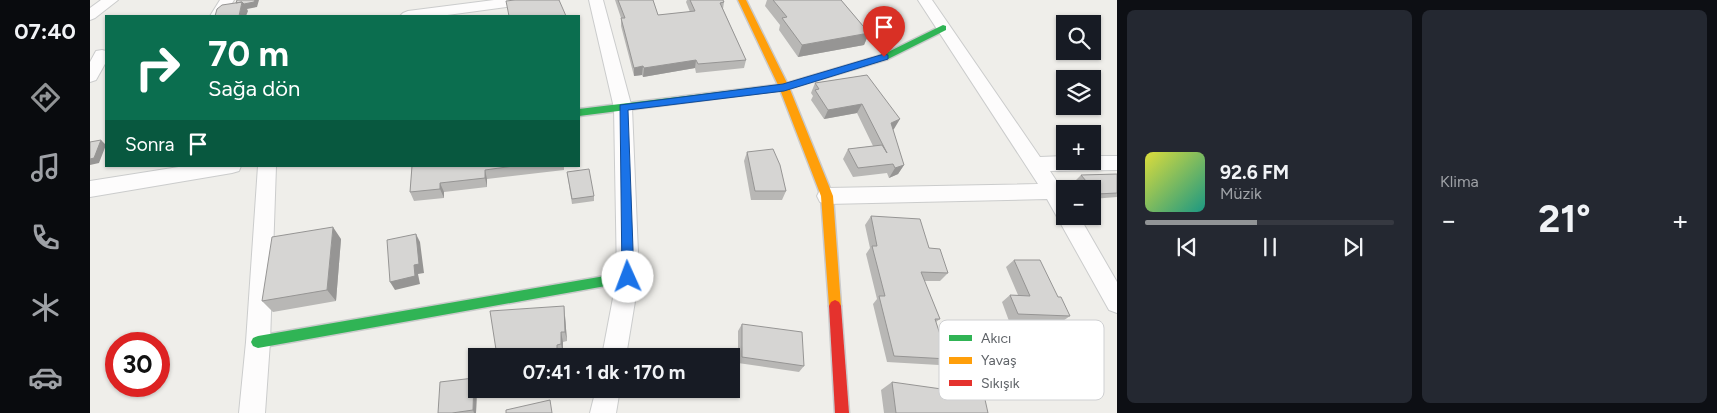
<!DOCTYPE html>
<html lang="tr">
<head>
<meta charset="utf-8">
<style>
	:root { --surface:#171b24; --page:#242831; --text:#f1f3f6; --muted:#9ea1a6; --line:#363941; --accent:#919496 }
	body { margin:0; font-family:Figtree,sans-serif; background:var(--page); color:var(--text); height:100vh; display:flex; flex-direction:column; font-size:19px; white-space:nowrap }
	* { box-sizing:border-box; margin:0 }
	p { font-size:16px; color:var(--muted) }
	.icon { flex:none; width:28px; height:28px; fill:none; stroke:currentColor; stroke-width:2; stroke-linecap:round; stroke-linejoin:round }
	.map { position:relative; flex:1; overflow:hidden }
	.panel { display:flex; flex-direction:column; gap:10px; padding:10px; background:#0d0f14; width:600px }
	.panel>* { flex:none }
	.top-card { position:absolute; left:15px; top:15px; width:475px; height:152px; border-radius:0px; box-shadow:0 1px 4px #0004; background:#0b6e4f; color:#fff; overflow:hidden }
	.controls { position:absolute; left:966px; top:15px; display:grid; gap:10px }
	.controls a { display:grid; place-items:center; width:45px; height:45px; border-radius:0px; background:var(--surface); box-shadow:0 1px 4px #0004; font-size:25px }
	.speed { position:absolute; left:15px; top:332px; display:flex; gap:10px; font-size:25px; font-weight:700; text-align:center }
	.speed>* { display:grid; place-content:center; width:65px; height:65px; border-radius:50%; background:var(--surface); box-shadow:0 1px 4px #0004; line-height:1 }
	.speed .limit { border:8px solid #d22; background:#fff; color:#111 }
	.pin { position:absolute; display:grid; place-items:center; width:42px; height:42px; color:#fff; margin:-51px -21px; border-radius:50% 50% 50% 0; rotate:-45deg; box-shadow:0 0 5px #0007 }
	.pin .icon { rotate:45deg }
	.me { position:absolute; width:55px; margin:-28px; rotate:358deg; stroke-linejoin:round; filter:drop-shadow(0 0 4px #0008) }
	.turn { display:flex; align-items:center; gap:18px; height:105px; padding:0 20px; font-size:22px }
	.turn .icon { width:65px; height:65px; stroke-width:2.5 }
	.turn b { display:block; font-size:35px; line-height:42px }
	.then { display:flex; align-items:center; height:48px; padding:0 20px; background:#0003; gap:10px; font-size:19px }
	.big { font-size:38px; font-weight:700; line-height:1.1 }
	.panel .widget { flex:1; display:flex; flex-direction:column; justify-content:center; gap:8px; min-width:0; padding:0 18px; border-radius:8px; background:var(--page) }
	.song { display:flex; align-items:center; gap:15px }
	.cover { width:60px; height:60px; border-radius:8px; background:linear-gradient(135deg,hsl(60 70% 55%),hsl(170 70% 35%)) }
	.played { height:5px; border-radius:2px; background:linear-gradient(90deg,var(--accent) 45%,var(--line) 45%) }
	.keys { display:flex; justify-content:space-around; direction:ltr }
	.heat { display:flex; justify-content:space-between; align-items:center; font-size:28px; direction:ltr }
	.panel .tiles { flex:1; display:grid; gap:10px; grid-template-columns:repeat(2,1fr) }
	.trip { position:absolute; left:378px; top:348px; width:272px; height:50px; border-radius:0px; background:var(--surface); box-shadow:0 1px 4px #0004; font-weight:700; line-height:50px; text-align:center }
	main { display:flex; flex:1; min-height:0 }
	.menu { display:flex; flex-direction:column; width:90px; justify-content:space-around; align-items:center; background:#090b0e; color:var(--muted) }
	.menu .icon { width:35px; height:35px }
	.menu .active { color:var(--accent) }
	.menu b { font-size:22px; color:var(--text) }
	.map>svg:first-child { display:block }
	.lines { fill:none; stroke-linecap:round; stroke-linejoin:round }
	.street-casing { stroke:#cbcccc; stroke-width:2 }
	.fast-casing { stroke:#cacacb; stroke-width:3 }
	.slow-casing { stroke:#cacacb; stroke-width:3 }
	.jam-casing { stroke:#cacacb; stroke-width:3 }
	.street { fill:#fdfcfc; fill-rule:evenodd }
	.fast { fill:#30b455; fill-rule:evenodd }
	.slow { fill:#ff9f0a; fill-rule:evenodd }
	.jam { fill:#e5322d; fill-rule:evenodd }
	.wall { fill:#b8b7b5 }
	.shaded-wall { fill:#969594 }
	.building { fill:#d6d5d3; stroke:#969594 }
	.route { fill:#1a73e8; stroke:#114b97 }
	.key { fill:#fff; stroke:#cfd0d2; stroke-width:1 }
	.key-label { font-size:14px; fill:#5f6368 }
</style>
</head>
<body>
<main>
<nav class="menu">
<b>07:40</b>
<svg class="icon active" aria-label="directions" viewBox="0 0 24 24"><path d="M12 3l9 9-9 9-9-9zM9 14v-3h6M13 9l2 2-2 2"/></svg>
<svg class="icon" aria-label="music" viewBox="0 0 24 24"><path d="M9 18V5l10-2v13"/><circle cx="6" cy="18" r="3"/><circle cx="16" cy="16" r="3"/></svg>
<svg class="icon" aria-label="phone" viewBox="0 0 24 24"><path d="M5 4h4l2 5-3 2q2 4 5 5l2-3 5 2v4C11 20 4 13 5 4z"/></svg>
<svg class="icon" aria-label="climate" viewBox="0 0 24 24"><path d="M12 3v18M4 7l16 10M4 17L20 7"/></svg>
<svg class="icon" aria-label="car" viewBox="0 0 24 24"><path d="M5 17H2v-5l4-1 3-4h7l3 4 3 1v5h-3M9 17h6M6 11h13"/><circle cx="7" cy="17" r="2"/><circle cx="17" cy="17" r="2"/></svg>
</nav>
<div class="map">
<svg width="1027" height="413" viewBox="0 0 1027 413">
	<rect width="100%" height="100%" fill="#efeeea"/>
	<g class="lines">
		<g class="street-casing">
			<path id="street" d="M11,0H28L5,18L0,20V8Z
				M130,0H144L134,16H120Z
				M404,0H445L443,3L438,4L350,16H310L313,13L318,11Z
				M499,0H513L542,108L549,277L536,356H512L527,277L524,108Z
				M828,0H842L950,157L975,156V161H1002V156H1027V170L960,171L975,194V216H989L1027,282V313L1019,310L957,199L737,204L730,202L727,196L730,190L737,188L948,184Z
				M12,50L16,51V62L6,80L0,82V62L6,51Z
				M95,166H151L149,171L142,173L0,197V181Z
				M168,166H186L180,342L175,413H149L156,342Z
				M506,389H530L526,413H500Z"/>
		</g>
		<g class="fast-casing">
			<path id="fast" d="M853,25L856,26V30L798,59L694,90L489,116V109L694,84L792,55Z
				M538,272L542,273L544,277L542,281L538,282L168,348L163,346L161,342L163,338L168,336Z"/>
		</g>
		<g class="slow-casing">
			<path id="slow" d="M648,0H656L699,87L743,196L751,306L749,310L745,312L741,310L739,306L731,196L689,87Z"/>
		</g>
		<g class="jam-casing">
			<path id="jam" d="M745,300L749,302L751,306L759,413H745L739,306L741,302Z"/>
		</g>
		<use href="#street" class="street"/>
		<use href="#fast" class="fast"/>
		<use href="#slow" class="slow"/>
		<use href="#jam" class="jam"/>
	</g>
	<path class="wall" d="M525,0H563L568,15L600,12L596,2L597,0H633L634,2L633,9L656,60L654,68L606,73L605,68L553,77L552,75L544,76L531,26V18Z
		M677,0H751L779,33L774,45L708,57L689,30L690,25L675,6Z
		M777,75L804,129L803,130L814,165L808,174L799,178L797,173L763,177L753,159L758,149L783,146L767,113L734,119L721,100L723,96L721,93L725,83Z
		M657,152L696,191L692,200H661L654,161Z
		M322,166H474V170L397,179V187L354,192V198L324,201L320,192Z
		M477,172L504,196V201L482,204Z
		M1027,174V197L1002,199V189H993L986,180L991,175Z
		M781,216L839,248L858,273L850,281H834L850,319L846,322L858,359L849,365L797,362L783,304L787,299L776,254L780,248L775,225Z
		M251,239L246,301L183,312L172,301Z
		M924,260L968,297L980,316L970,323L919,321L912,302L920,295H928L916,267Z
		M475,316L477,341L473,342V354L407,356Z
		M652,324L714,366L709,372L648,363V331Z
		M384,378L386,383V389H387L386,413H348Z
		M802,382L898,413H794L791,390Z"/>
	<path class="shaded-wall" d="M165,0H169L167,7L157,9L158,11L156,16H149L152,2Z
		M779,33L774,45L708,57L712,45Z
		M606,60L605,68L553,77L554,68Z
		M553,66L552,75L544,76V68Z
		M772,104L767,113L734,119L738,110Z
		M810,119L804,129L795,132L801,123Z
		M11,140L16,145L9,163L0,165V159Z
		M814,165L808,174L799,178L805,168Z
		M395,170L397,179V187L395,178Z
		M350,183L354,192V198L350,189Z
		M243,227L251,239L246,301L237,290Z
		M326,234L330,242L334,273L328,274L330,284L305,290L300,282Z
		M474,306L475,316L477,341L475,332Z
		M471,332L473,342V354L471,344Z
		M384,378L386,383V389H387L386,413H384L383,410Z"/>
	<path class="building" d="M147,0H165L164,2L154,4L152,2L146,3Z
		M425,0H469L476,16H419L416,1Z
		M528,0H563L568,15L605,11L600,0H633L634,2L630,3L656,60L608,64L606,60L554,68L553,66L544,68L531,18H535Z
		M683,0H751L779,33L712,45L692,18L697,17Z
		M152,2L149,16H125L127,9L132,5Z
		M777,75L810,119L801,123L814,165L805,168L803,164L768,168L758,149L792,145L797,153L772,104L738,110L725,90L729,89L725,83Z
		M11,140L4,158L0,159V142Z
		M683,149L690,165L696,191H665L657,152Z
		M322,166H424L395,170V178L350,183V189L320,192Z
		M499,169L504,196L482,199L477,172Z
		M1027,174V193L1007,194L991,175Z
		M781,216L830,219L839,248L850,249L858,273L831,272L850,319H845L858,359L804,356L789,296H795L782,246H787Z
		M243,227L237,290L172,301L182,237Z
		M326,234L329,264L324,265L325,276L300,282L297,240Z
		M924,260H950L968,297H971L980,316L928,314L920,295L940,296Z
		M474,306L475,332H471V344L467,345V356H407L400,311Z
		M652,324L712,332L714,366L652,357Z
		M384,378L383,410L362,413H348L350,382Z
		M802,382L894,395L898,413H806Z
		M460,400L462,413H416V410Z"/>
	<path class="route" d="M794,54L798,55V59L694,91L538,110L544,277L542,281L538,283L533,281L532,277L530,105L693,84Z"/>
	<rect x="849" y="320" width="165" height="80" rx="8" class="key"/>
	<rect x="859" y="335" width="23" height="6" fill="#30b455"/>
	<rect x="859" y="357" width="23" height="7" fill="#ff9f0a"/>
	<rect x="859" y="380" width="23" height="6" fill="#e5322d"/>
	<g class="key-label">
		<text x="891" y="343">Akıcı</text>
		<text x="891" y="365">Yavaş</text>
		<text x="891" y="388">Sıkışık</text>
	</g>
</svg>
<div class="controls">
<a><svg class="icon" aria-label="search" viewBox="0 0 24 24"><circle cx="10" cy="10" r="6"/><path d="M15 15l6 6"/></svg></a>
<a><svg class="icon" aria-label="layers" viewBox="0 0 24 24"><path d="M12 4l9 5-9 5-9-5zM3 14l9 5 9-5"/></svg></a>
<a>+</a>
<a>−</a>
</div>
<div class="speed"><div class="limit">30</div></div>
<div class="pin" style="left:794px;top:57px;background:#d93025"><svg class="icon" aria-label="arrive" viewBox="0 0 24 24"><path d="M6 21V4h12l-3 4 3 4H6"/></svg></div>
<svg class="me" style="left:538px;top:277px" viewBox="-20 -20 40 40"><circle r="19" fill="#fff"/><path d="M0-13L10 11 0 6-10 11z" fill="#1a73e8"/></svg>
<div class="trip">07:41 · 1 dk · 170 m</div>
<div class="top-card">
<div class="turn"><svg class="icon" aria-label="right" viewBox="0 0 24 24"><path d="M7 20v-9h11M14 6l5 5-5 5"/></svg><div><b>70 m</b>Sağa dön</div></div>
<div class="then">Sonra<svg class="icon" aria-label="arrive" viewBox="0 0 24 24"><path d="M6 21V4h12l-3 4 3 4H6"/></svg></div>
</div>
</div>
<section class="panel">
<div class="tiles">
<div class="widget">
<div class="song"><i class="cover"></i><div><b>92.6 FM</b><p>Müzik</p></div></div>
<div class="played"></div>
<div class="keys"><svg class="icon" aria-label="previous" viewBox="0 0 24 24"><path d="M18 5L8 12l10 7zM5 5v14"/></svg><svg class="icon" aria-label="pause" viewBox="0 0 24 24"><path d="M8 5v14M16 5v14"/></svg><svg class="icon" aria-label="next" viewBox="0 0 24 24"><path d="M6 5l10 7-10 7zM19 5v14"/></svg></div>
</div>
<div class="widget"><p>Klima</p>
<div class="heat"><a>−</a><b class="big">21°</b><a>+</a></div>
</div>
</div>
</section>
</main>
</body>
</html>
